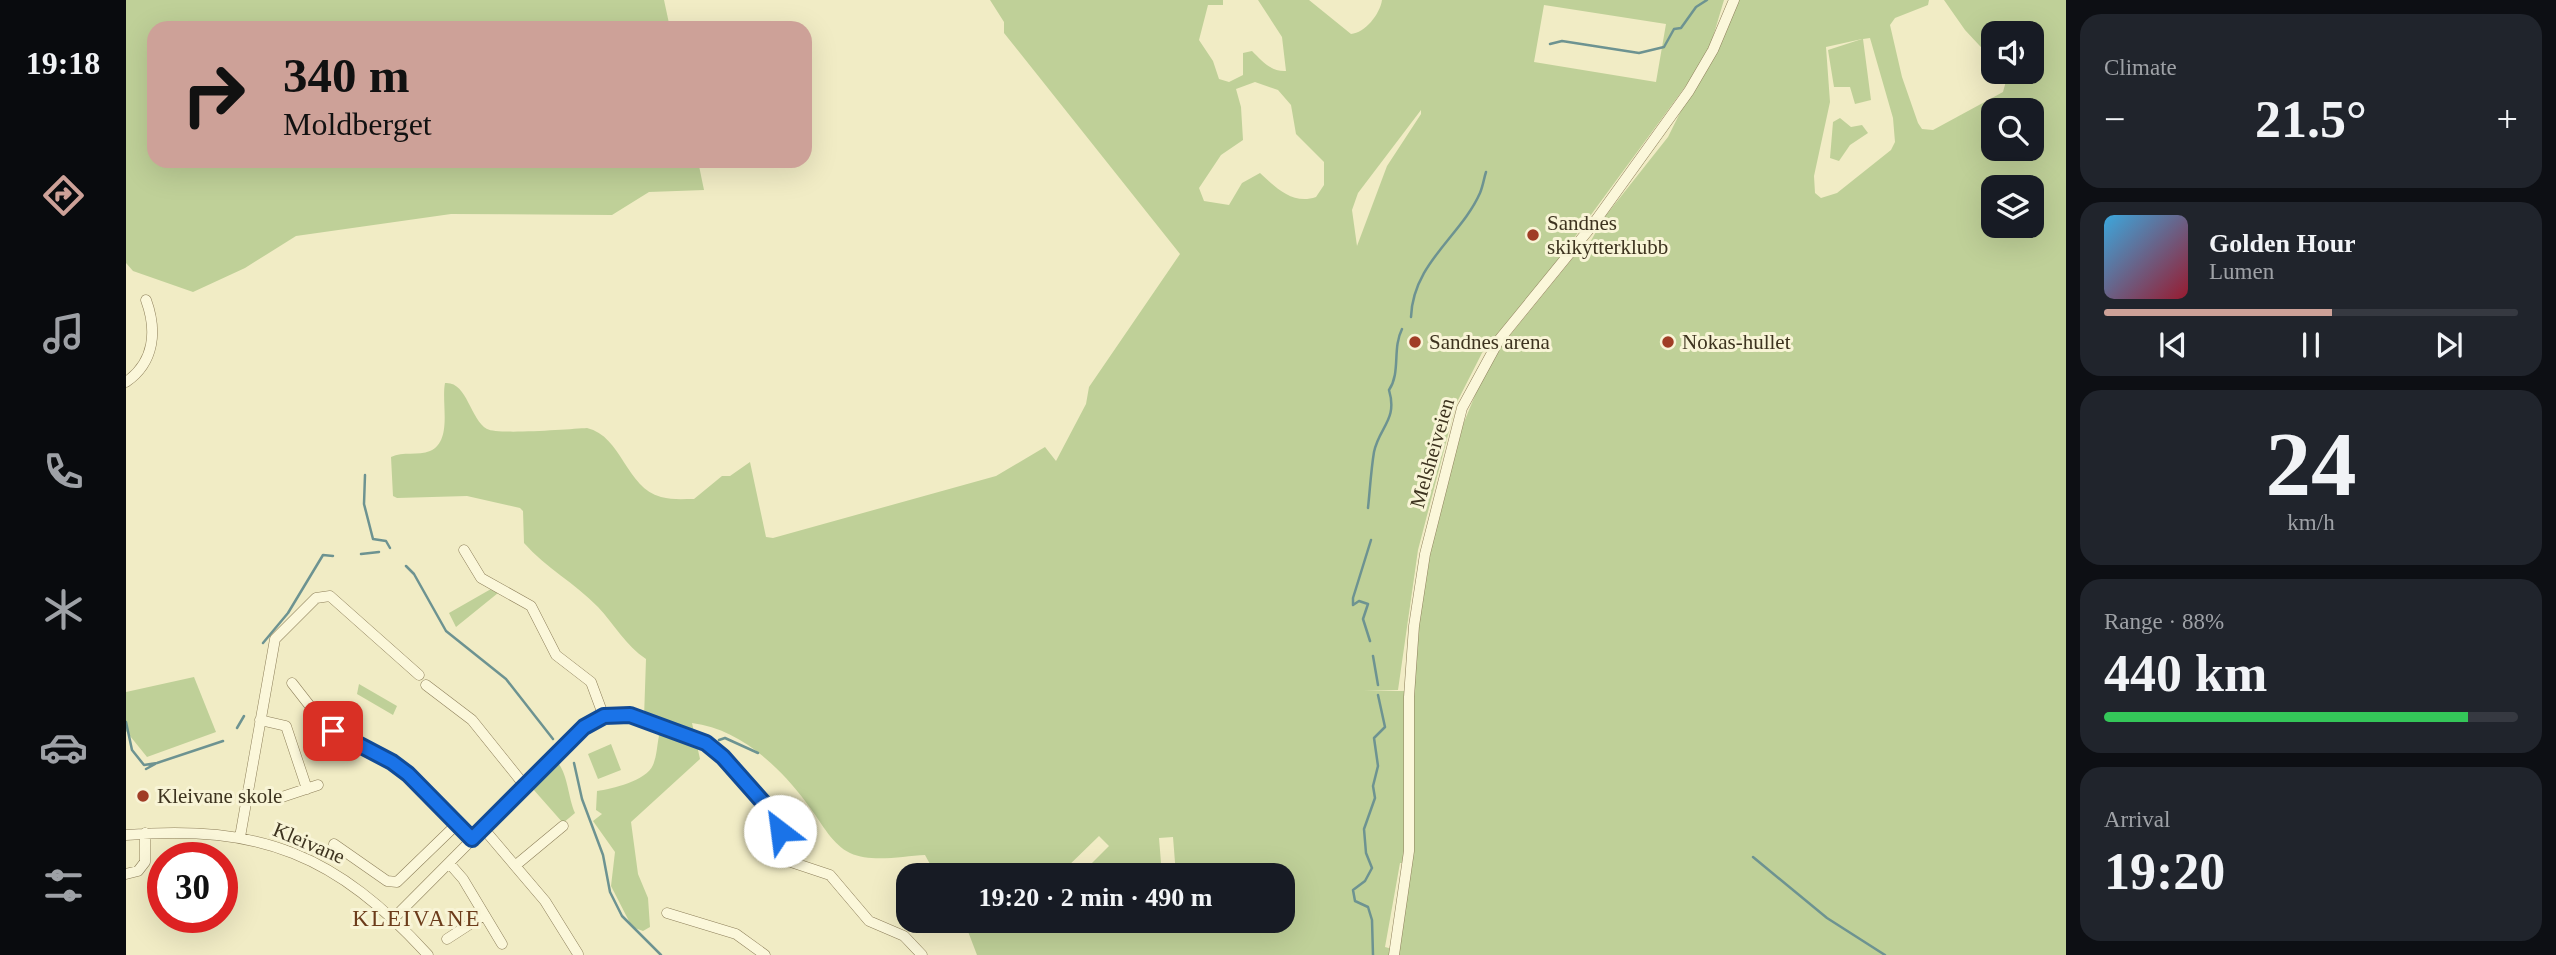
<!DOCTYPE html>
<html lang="en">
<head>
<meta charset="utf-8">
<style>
	:root { --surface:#171b24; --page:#20242c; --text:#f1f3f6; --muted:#9ea1a6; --line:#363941; --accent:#cda198 }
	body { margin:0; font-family:"Times New Roman",serif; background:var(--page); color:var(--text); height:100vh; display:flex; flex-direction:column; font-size:26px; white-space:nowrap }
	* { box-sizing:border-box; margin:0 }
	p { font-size:23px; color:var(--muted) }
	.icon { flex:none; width:38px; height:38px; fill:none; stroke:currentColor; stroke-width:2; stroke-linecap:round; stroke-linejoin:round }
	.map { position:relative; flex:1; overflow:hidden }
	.details { display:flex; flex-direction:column; gap:14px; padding:14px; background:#0d0f14; width:490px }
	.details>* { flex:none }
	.hud { position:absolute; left:21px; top:21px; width:665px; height:147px; border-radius:21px; box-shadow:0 7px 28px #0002; background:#cda198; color:#111; overflow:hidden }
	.controls { position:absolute; left:1855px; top:21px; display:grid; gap:14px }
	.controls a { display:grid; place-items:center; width:63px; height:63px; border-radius:14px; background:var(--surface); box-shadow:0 7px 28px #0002; font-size:35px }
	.speed { position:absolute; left:21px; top:842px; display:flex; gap:14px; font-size:35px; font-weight:700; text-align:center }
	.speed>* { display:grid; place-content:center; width:91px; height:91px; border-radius:50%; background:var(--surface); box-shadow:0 7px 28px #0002; line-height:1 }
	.speed .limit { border:10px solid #d22; background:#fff; color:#111 }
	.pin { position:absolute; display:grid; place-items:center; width:60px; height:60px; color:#fff; margin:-30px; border-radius:14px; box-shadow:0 4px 10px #0006 }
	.me { position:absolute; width:77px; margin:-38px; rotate:330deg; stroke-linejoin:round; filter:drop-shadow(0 0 5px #0008) }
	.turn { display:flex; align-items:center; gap:24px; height:147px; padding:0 21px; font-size:32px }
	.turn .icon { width:91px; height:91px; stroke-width:2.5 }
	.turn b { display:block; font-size:49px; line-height:60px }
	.big { font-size:52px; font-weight:800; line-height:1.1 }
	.details .tile { flex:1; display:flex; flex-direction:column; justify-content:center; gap:10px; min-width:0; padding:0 24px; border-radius:21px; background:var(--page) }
	.details .dial { align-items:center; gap:0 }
	.dial b { font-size:91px; line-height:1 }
	.song { display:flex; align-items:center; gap:21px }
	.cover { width:84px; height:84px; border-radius:10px; background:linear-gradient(135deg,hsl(200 70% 55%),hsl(350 70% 35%)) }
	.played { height:7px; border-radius:4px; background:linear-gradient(90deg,var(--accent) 55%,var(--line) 55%) }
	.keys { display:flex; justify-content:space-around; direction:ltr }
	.heat { display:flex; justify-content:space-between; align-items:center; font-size:38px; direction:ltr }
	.charge { height:10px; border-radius:5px; background:linear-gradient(90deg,#34c759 88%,var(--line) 0) }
	.trip { position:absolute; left:770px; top:863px; width:399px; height:70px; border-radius:21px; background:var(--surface); box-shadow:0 7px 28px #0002; font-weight:800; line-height:70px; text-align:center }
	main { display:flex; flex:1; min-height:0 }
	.tabs { display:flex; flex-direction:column; width:126px; justify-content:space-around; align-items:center; background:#090b0e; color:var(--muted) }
	.tabs .icon { width:49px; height:49px }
	.tabs .on { color:var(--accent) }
	.tabs b { font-size:32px; color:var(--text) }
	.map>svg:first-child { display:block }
	.green { fill:#bfd098; fill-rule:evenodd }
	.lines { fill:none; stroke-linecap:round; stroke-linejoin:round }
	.stream { stroke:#6d9391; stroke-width:2.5 }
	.minor-casing { stroke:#8d7f5a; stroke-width:11 }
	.minor { stroke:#fbf7da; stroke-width:10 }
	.route-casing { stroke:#114b97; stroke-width:18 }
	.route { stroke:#1a73e8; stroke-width:12 }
	.poi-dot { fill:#a03d26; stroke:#f8f4d6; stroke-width:2.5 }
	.labels { text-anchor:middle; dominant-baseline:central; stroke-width:6; stroke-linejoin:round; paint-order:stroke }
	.poi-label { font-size:21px; fill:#3d331f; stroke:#f8f4d6; text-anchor:start }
	.street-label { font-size:21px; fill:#3d331f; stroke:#f8f4d6 }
	.neighbourhood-label { font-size:23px; letter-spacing:2px; fill:#6c3c1b; stroke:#f8f4d6 }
</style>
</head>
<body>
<main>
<nav class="tabs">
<b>19:18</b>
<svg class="icon on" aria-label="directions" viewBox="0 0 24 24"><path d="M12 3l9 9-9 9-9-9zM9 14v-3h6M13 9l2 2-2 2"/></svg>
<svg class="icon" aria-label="music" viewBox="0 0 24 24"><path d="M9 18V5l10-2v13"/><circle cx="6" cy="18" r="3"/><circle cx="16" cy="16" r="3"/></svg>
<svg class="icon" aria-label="phone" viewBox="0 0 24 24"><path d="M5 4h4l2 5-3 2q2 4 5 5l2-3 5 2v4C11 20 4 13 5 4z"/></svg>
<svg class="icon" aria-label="climate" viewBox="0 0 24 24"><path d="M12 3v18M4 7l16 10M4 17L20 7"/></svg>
<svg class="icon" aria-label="car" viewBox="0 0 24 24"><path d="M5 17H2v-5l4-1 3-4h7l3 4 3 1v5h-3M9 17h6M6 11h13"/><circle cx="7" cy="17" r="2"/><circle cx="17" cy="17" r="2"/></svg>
<svg class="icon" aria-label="filters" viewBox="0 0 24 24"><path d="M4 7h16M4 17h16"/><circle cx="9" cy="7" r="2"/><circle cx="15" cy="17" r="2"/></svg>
</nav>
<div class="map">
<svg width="1940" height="955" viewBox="0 0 1940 955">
	<rect width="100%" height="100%" fill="#f1ecc5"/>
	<path class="green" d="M0,0H538L544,28H28V161H572L578,190L523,192L486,215L325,214L170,236L119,268L67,292L7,271L0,263Z
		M864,0H1097V5H1082L1073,40L1087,61L1093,79L1103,82L1117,75V53L1126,51C1136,61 1145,72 1160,71L1156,37L1132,0H1183L1225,34C1239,33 1254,14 1256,0H1598L1581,57L1431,261L1356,353L1330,404L1292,550L1272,690L1238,691H1283L1295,591L1334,432L1363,361L1450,254L1456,257L1477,219L1542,137L1610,0H1803L1802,5L1769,18L1764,25L1776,77L1792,123L1796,129L1807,130L1877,92L1880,81L1874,72H1906V33H1867V60L1839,30L1818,0H1940V955H851L838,921L1157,920V875H1050L1047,837L1033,838L1036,875H954L983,846L973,836L936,872L939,875H810L799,855C776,856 746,863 724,853C707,845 696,824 685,809C657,770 616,729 566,723L574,759L505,822L512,874L522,898L524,927L517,931L506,927L485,886L489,852L467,821L476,814L470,810L471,791C486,789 520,781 527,765C531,756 531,745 533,736L518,718L520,659C500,646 488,624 472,607C449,583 420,568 398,543L397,511L394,508L341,496L271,498L267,496L265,457C277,451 292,456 304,451C327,441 315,403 319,383C341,381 344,419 361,429C372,435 444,429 461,428C496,436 500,488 535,497C546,500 557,499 568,499L596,476H604L624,462L640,537L647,538L870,476L919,447L930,461L960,404L963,387L1054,254L878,33V22ZM1418,5L1540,24L1530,82L1408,62ZM1744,38L1767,118L1769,142L1765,150L1711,193L1695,198L1689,193L1688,176L1704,102L1700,47L1736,39L1702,50L1708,87H1724L1729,104L1745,100L1737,39ZM1129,82L1152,90L1165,105L1170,134L1198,162V185L1190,197C1167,205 1150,188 1134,173L1116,183L1103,205L1078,201L1073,188L1095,155L1117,140L1115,107L1110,89ZM1295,110V114L1261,166L1231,246L1226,210L1232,193ZM1867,110H1906V149H1867ZM1867,187H1906V226H1867ZM1274,863H1278L1266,949L1259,947Z
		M1714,118L1725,127L1736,125L1742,133L1724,145L1713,161L1704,158L1707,122Z
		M365,589L372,593L330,627L323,613Z
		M68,677L90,732L21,757L0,731V692Z
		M233,684L271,706L267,715L231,694Z
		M485,744L495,770L472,779L462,754Z
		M432,763C442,775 442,797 449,813L437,823L407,789Z"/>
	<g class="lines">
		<path class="stream" d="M1424,44L1436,41L1513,53L1538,47L1548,29L1555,28L1570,7L1581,0
			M1285,317C1287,263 1335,236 1354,193C1357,186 1358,178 1360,172
			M239,475L238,504L247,539L260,541L264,548
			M1242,508C1244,489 1245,470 1248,452C1253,427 1272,420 1263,390C1275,372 1266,349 1276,329
			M235,554L253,552
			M280,566L288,574L320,631L380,679L427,739
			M1244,641L1237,619L1242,604L1233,601L1227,605V598L1245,540
			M137,643L162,613L197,555L207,556
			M1247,656L1252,685
			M0,722L6,750L18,765L31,763L97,741
			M111,728L118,716
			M593,740L599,738L632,753
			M448,763L456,799L477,855L484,892L496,916L535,955
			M20,769L31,763
			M1627,857L1701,918L1759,955
			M1247,955L1246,920L1242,907L1229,901L1227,890L1239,881L1246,868L1240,853L1238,829L1249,798L1247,786L1252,766L1248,738L1259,727L1252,695"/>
		<g class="minor-casing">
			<path id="minor" d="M0,382C29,362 31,330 20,300
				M338,550L355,578L405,606L430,655L465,682L478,717
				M166,683L198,724L220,740L266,762L283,774L346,839
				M300,685L346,720L399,786
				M134,720L160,726L181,789
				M150,799L192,785
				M357,828L419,901L452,954
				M0,835C135,824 211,855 302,955
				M114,837L149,639L190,598L204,596L293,675
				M208,844L261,881L271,882L331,824
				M323,863L337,879L376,944
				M390,865L437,826
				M0,874L12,871L19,862V833
				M541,913L610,934L639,955
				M268,918L458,727L478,717L504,715L589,748L649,816L657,854L662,861L704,875L743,921L778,936L796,955
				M321,939L358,915
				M1268,955L1283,851V697L1288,626L1299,554L1336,408L1373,340L1465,227L1563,91L1587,50L1608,0"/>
		</g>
		<use href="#minor" class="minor"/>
	</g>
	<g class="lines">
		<g class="route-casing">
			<path id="route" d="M207,731L266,762L282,774L346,839L458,727L478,716L504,715L580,743L597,757L643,809L654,831"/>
		</g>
		<use href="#route" class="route"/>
	</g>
	<g class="poi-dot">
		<circle cx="1407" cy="235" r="7"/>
		<circle cx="1289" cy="342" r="7"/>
		<circle cx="1542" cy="342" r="7"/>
		<circle cx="17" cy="796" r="7"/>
	</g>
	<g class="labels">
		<g class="poi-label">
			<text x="1421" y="223">Sandnes<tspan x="1421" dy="24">skikytterklubb</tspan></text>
			<text x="1303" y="342">Sandnes arena</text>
			<text x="1556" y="342">Nokas-hullet</text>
			<text x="31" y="796">Kleivane skole</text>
		</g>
		<g class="street-label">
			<text transform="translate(1306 453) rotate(-74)">Melsheiveien</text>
			<text transform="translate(183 843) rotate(23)">Kleivane</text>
		</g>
		<g class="neighbourhood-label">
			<text x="291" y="918">KLEIVANE</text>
		</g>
	</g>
</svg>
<div class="controls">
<a><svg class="icon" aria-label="sound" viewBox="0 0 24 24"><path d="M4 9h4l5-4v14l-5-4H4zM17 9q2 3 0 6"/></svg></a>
<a><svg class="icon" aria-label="search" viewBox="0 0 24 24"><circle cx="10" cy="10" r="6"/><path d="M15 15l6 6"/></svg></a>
<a><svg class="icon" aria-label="layers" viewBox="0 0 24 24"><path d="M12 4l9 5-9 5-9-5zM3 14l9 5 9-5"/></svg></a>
</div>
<div class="speed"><div class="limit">30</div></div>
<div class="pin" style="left:207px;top:731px;background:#d93025"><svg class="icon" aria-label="arrive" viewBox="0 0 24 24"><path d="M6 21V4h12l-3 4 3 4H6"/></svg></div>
<svg class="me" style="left:654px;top:831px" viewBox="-20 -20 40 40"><circle r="19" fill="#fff"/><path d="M0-13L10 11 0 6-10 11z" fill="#1a73e8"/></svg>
<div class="trip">19:20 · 2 min · 490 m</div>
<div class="hud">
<div class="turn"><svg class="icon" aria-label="right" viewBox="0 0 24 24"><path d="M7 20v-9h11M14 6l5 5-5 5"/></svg><div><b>340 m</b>Moldberget</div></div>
</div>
</div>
<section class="details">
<div class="tile"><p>Climate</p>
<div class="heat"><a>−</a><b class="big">21.5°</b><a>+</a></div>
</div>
<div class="tile">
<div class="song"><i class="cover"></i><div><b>Golden Hour</b><p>Lumen</p></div></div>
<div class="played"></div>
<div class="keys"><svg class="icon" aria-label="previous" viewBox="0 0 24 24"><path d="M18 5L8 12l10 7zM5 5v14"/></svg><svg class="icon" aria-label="pause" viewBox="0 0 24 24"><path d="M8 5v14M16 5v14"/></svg><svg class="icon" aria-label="next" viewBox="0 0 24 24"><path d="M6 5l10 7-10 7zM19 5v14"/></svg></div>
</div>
<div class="tile dial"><b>24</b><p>km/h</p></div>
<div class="tile"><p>Range · 88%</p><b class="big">440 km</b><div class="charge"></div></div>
<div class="tile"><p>Arrival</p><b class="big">19:20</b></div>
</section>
</main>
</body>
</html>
